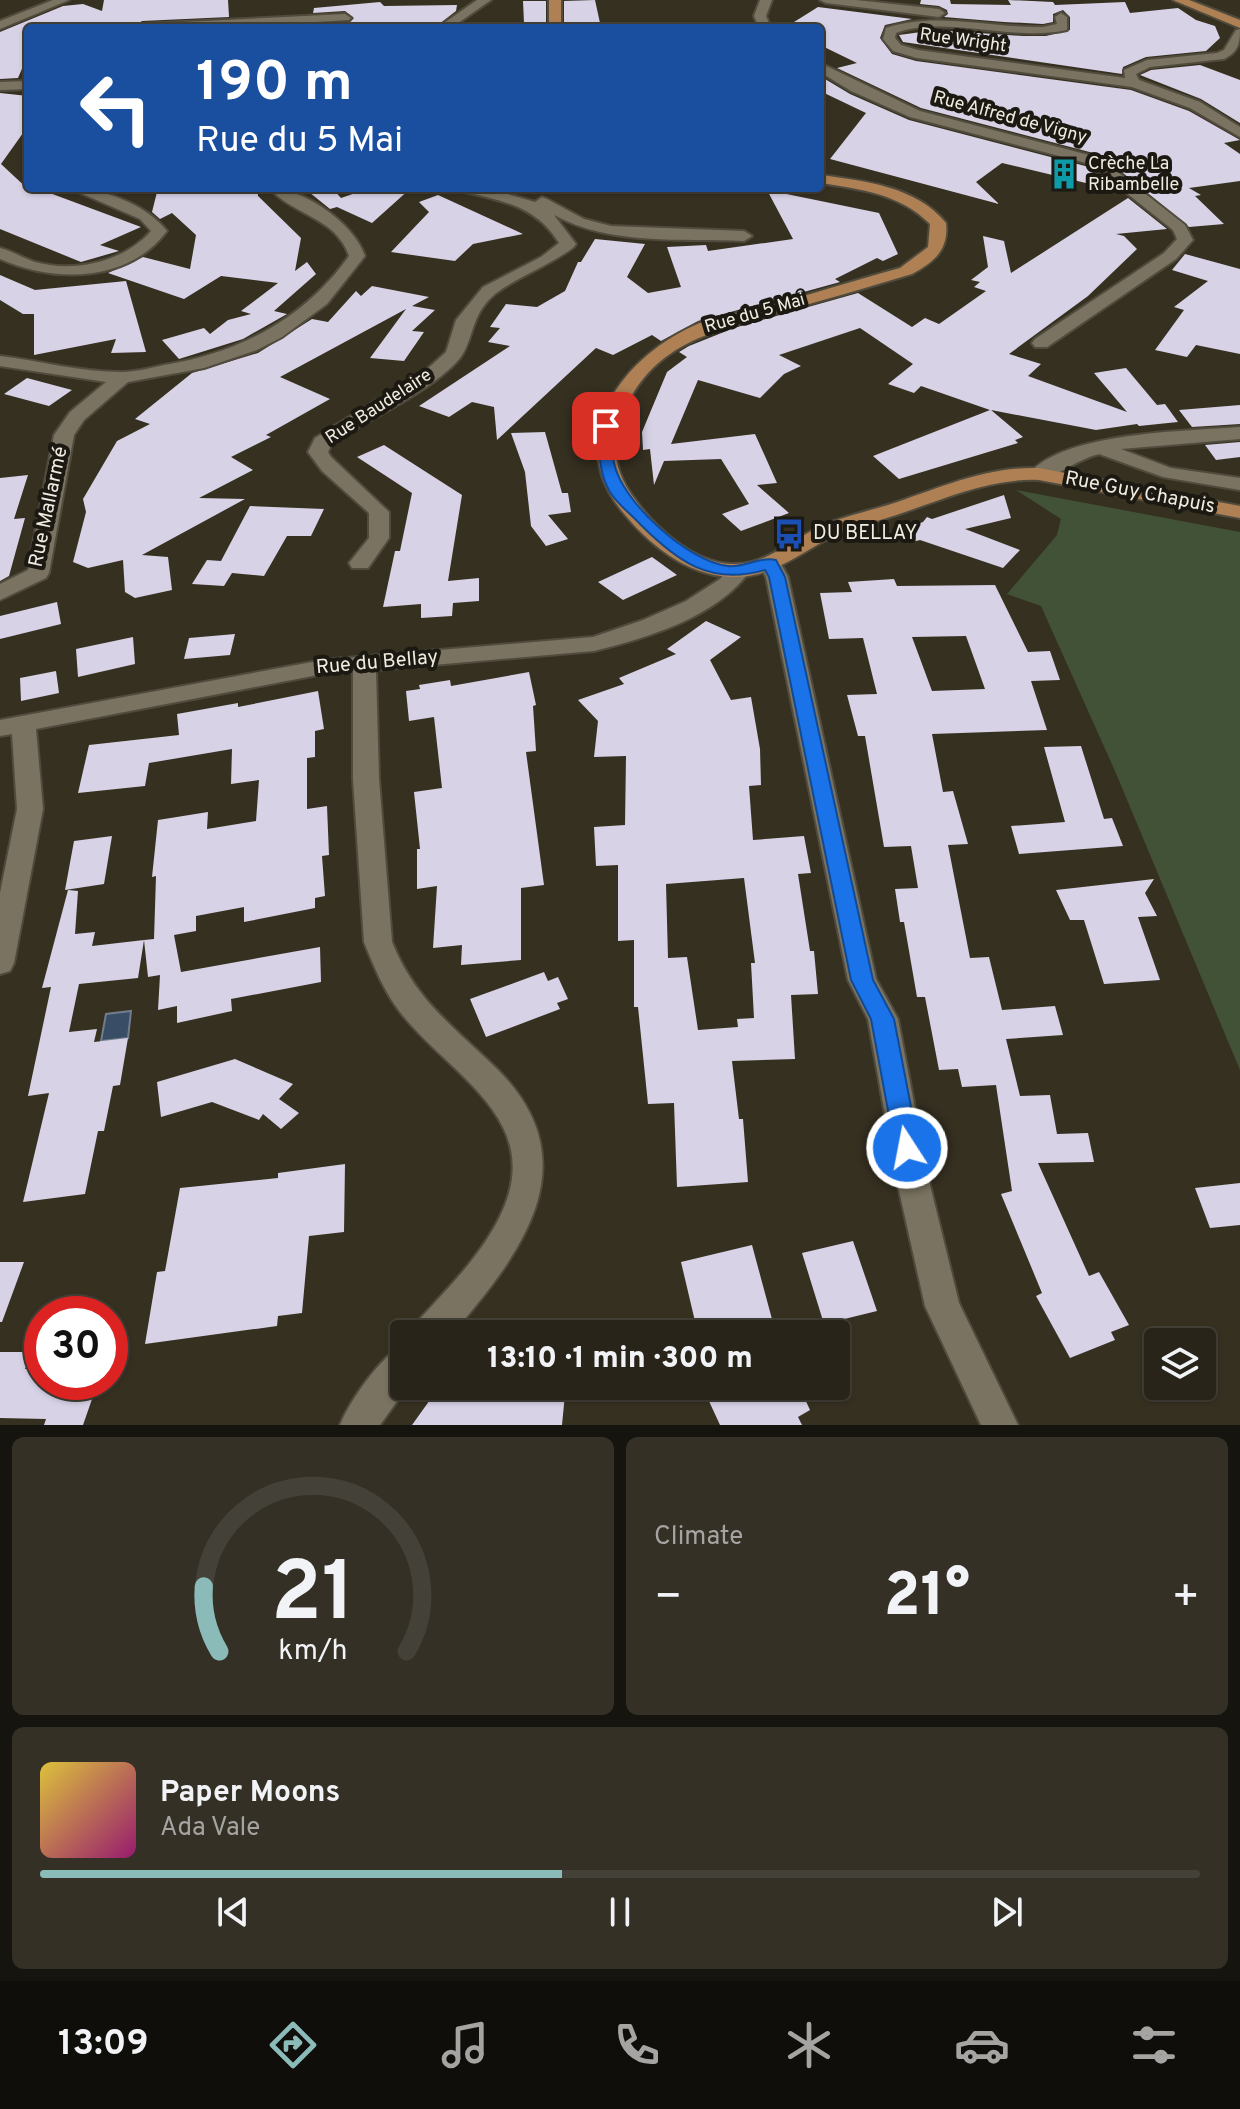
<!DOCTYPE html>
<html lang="en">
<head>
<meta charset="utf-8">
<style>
	:root { --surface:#282419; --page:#343026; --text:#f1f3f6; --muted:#a5a4a2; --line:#444138; --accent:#8bbbb9 }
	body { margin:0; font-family:Overpass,sans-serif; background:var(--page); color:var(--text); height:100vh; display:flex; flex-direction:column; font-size:30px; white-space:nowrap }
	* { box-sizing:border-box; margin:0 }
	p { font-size:26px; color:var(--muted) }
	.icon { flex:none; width:44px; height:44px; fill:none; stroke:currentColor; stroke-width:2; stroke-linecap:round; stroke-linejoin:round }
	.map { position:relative; height:1425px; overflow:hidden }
	.side { display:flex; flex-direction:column; gap:12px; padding:12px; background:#16140e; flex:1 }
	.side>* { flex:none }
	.hud { position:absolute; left:24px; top:24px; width:800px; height:168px; border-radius:8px; box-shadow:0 2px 6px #0004,0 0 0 2px var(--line); background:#1a4fa0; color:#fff; overflow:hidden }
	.controls { position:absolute; left:1144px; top:1328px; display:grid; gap:16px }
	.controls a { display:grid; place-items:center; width:72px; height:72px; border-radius:8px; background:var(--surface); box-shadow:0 2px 6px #0004,0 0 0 2px var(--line); font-size:40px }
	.speed { position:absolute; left:24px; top:1296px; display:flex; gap:16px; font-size:40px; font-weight:700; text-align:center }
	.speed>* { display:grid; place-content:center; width:104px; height:104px; border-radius:50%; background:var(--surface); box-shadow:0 2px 6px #0004,0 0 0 2px var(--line); line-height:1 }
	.speed .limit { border:12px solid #d22; background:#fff; color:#111 }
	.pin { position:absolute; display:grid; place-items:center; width:68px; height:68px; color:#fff; margin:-34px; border-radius:16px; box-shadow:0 4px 12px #0006 }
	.me { position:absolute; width:88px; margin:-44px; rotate:349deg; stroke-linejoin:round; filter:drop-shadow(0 0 6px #0008) }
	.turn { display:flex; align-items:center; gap:28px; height:168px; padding:0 40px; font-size:36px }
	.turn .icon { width:104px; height:104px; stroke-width:2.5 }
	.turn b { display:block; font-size:56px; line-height:68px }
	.big { font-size:60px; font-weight:800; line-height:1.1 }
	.side .card { flex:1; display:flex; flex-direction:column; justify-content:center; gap:12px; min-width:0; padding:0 28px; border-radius:12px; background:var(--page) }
	.side .dial { align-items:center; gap:0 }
	.dial svg { height:208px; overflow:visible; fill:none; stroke:var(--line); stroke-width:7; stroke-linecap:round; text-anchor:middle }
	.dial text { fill:var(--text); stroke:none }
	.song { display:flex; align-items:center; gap:24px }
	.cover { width:96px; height:96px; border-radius:12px; background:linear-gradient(135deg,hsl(50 70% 55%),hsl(320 70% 35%)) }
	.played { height:8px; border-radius:4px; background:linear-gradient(90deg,var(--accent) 45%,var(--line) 45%) }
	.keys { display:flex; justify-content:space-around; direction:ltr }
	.heat { display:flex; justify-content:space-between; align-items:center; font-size:44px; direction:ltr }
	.side .tiles { flex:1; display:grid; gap:12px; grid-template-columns:1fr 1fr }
	.card:last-child { grid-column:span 2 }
	.trip { position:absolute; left:390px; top:1320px; width:460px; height:80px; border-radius:8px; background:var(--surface); box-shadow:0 2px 6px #0004,0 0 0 2px var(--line); font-weight:800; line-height:80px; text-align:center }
	.dock { display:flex; height:128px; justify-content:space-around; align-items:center; background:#100e0a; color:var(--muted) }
	.dock .icon { width:56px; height:56px }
	.dock .current { color:var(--accent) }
	.dock b { font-size:36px; color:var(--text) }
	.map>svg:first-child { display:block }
	.green { fill:#425237 }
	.water { fill:#394d67; stroke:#707d8c; stroke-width:2 }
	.building { fill:#d7d2e6; fill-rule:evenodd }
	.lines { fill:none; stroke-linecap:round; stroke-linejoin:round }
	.minor-casing { stroke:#504b3d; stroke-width:4 }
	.major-casing { stroke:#504b3d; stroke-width:4 }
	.minor { fill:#7a7361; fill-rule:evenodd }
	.major { fill:#ae8054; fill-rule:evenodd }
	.route { fill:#1a73e8; stroke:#114b97; stroke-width:2 }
	.labels { text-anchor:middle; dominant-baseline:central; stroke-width:8; stroke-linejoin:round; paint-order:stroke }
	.far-street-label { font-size:18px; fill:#f0ece2; stroke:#1b1912 }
	.far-poi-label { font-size:18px; fill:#f0ece2; stroke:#1b1912; text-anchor:start }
	.street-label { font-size:20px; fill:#f0ece2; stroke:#1b1912 }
	.poi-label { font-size:20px; fill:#f0ece2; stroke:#1b1912; text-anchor:start }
</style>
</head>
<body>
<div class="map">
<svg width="1240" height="1425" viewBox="0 0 1240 1425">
	<rect width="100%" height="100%" fill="#363021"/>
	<path class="green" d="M1016,490L1240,532V1070L1115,771L1041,606L1007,594L1057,535L1061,519Z"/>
	<path class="water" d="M131,1011L128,1038L101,1041L106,1014Z"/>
	<path class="building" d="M104,0H228L229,17L142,21L133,28H28V55L18,78L0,79V32L63,6L83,4L102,11Z
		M595,0L600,23H564V1Z
		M921,0H950L951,4L1011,5L1008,0L1053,2L1055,5L1125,2L1130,13L1178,8L1196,20L1215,26L1220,38L1206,51L1146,57L1123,67L1122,74L903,42L899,35L936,30L1023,36H1046L1070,30V17L1063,10L1053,14V22L1043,24L1004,22L944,17L948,14L947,10L939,6L920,4Z
		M523,1H546V23H524Z
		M380,2L384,6L457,5L456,11L434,28H310L311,25L349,23L354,18L345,11L313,13L314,8Z
		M818,7L912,19L885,25L880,38L892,54L916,61L1131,90L1189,111L1240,140L1224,143L1240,154V181L1189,188L1201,195L1195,196L1224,224L1189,227L1101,155L921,108L837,68L857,63L820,45V28H802L794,22Z
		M1200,65L1240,80V123L1201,99L1140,75L1151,70Z
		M820,76L850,94L909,120L1089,167L1119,191L1002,163L976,182L999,204L830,159L866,113L820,91Z
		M0,93L28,96V126L1,164L31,192L39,189L141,227L100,245L119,251L81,262L0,229Z
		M158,188H257L258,196L301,238L295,271L307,262L316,274L274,311L287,314L243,339L179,359L162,340L204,328L210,334L228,320L251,314L241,311L278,283L221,276L184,299L108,273L143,257L190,269L196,235L172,213L160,219L152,212Z
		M304,188H332L341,198L370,188H411L372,223L337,207L330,209Z
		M767,190L879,213L898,254L883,261L877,258L835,279L840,282L698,321L661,341L652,335L613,355L596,348L497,440L494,407L472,402L449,417L419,406L510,346L488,342L500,328L490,327L506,304L537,307L565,291L578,262H581L595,239L645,244L627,277L648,293L681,287L667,247L706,245L708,251L793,239Z
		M438,195L523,234L473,244L455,261L391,252L429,212L419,202Z
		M1128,198L1167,229L1116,234L1124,236L1137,249L1088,296L1009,354L1041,364L1028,376L1127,412L1094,373L1126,368L1157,405L1165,404L1178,422L1139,426L1137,424L1096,430L991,410L1023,437L1015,440L1018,443L899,479L873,456L990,410L921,386L914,393L888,384L913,364L860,328L779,355L801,366L784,374L760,398L698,380L671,444L755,434L777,483L757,485L789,513L741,531L722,514L749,504L721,459L664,461L654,485L650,449L643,450L642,432L667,372L687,357L679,352L689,346L734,328L858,293L912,327L925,318L939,324L986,291L974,287L980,282L971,280L988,267L983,236L1004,241L1011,273Z
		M1185,254L1240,269V354L1196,345L1187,357L1155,350L1184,310L1174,307L1208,281L1172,270Z
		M0,275L35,290L126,281L146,352L111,353L116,339L34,355V314H23L0,300Z
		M372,286L429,297L412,306L435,310L412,331L424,332L404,361L370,358L406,309L280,377L330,399L266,435L271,437L231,457L253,470L199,498L245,499L142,555L168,557L172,590L135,598L125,592L123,560L88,568L73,562L86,512L83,499L117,441L150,424L135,419L192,373L258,353L312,319L328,322L356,291L361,296Z
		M27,378L72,390L49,406L4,394Z
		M1240,405V424L1192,427L1179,410Z
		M545,432L562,493H568L571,512L548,515L568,539L546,546L531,526L525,472L511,433Z
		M1240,442V457L1216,460L1205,445Z
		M384,445L462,495L448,581L479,578V601L453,603L452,616L421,618V604L383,607L395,551H400L412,493L357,457Z
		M28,475L14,519L25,518L9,576L0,581V478Z
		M1004,495L1011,518L965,529L1020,550L1003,568L920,540L912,542L908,527L923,522L927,517L932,519Z
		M250,506L324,509L311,536H287L264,576L232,573L224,586L192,584L207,560L221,561Z
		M652,557L677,575L623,600L598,582Z
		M894,579L897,586L995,585L1028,652L1050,651L1060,680L1031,681L1047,730L932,734L943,792L953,791L968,844L948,845L970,958L989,957L1002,1010L1055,1006L1063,1035L1006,1039L1020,1096L1050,1095L1057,1134L1088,1133L1094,1162L1038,1163L1089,1276L1099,1272L1129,1325L1111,1332L1115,1340L1070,1358L1036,1296L1042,1293L1001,1194L1012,1191L996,1085L962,1087L958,1069L939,1070L925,997H917L904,922H900L895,889L918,888L911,846L884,847L865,736H858L847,695L877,694L863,638L829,639L820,593L852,592L848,582ZM966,636L985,689L932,691L912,637Z
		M57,602L61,624L0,639V616Z
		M706,621L741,637L710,660L731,700L751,697L760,749L761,785L749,786L753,840L804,836L811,873L798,874L810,951H814L818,994L791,995L795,1059L732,1061L739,1119H743L748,1182L677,1187L674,1103L648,1104L638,1007H634V940L618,941V865L596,866L594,827L625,825L626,756L594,757L598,721L578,700L624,684L619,678L676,654L667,649ZM744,878L755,963H751L754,1018L737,1019L738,1027L698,1030L687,957L668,958L666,884Z
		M235,634L230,655L184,659L189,638Z
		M133,637L135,664L78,677L76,649Z
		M56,671L59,693L21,701L20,678Z
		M529,672L536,705L533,706L536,751L526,752L544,885L521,888V960L461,965L462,945L433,948L437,886L417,889V849H420L414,792L442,788L434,717L409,721L406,691L420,689L419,685L450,680L451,686Z
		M318,691L324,729L315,731V757L307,758V809L327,806L329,855L322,856L325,896L315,898V908L244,922V907L196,916V931L174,935L181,972L320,947L321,982L231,999L232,1011L177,1023V1006L158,1010L160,975L148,977L144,940L154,939L156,876L152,877L158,820L208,812L207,829L256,821L259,780L231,784L232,749L149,763L145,786L78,793L89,745L179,735L177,714L238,703V707Z
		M1081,746L1104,819L1112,818L1123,846L1019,854L1011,826L1065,822L1044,747Z
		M112,836L104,884L65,890L74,841Z
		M1154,879L1145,893L1157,916L1138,917L1160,980L1104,984L1084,920H1070L1056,890Z
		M68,890L78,891L75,934L95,932L92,946L144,940L138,978L79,984L69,1032L97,1029L94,1042L128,1038L120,1085L113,1086L104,1131H98L85,1194L23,1202L49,1093L28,1096L51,987L42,988Z
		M544,972L548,981L558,977L568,999L557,1003L560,1009L486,1037L470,999Z
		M235,1059L293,1084L279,1099L299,1113L281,1129L263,1114L259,1120L212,1102L161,1117L157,1082Z
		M345,1164L344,1232L309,1236L302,1313L278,1316L277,1326L145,1344L157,1272L165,1271L180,1188L278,1178V1173Z
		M1240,1183V1225L1210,1228L1195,1188Z
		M853,1241L877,1311L824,1324L802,1253Z
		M752,1245L776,1334H698L681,1262Z
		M0,1262H24L2,1322H0Z
		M0,1352H32L25,1369H42V1382H98L83,1425H44L46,1419L0,1418Z
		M702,1386H799L810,1410L798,1417L802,1425H720Z
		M565,1394L562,1425H412L432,1397Z"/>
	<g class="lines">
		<g class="minor-casing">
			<path id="minor" d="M53,0H69L0,29V21Z
				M477,0H491L451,28H437Z
				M760,0H772L766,16L771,28H759L754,16Z
				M820,0H856L939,9L945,13L939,17L826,3Z
				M1061,13L1067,17V30C1011,42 945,15 896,33L895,38L901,45L918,50L1125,78L1124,70L1147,60L1217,53L1224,50L1236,30L1240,29C1240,44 1238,52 1224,59L1150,67L1136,74L1139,80L1200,102L1240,127V137L1190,108L1132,87L917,58L893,51L883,39L886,28C935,11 991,28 1043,27L1057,24L1055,17Z
				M345,14L351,18L349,20L214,28H136L142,24Z
				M820,63L920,111L1100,158L1185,225L1193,240L1176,259L1047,347H1035L1032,343L1035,339L1164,253L1177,239L1173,230L1090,164L910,117L851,91L820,72Z
				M28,81V89L0,90V82Z
				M69,188C102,188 146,204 167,231C128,283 55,283 0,259V248C12,251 23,258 35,262C74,273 124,262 151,231L140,219Z
				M269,188C303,188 354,223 365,256L327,304L282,337L257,350L204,368L128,382L84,420L74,435L49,573L46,578L0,600V584L28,570L54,435L70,412L106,382L0,366V356C40,361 81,372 122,372C136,372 150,368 164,365C240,353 305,318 349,256C336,217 294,216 269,188Z
				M459,188H487L535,202L542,197L547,199L584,219L611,226L744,231L752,236L744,241C681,238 611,246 554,215L576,244L574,247C549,266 517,277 495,294C470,315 474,340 460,358C435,389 369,420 333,441L328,452L331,457L389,512V538L368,568H352L349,563L369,538V513L322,471L308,452L315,438L425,371L446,352L456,320L483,287L541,257L559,243C536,205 501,201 461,191Z
				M1240,427V439L1121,449L1171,468L1240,478V490L1163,477L1099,454C1078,459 1060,475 1039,480L1029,474C1063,432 1188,431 1240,427Z
				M770,557L778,558L788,577L876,979L898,1019L928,1177L959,1303L1018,1425H981L925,1306L896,1177L868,1019L848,980L766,577L759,563Z
				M739,565L750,571C717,617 647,638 594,651L376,670L379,779L392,942C415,1000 453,1026 496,1068C592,1162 521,1254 452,1334H412L417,1322C447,1289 483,1254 502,1212C545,1118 448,1074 400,1012C384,991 374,967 364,942L353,779V672L323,674L36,729L43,809L14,963L10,971L0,974V893L17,809L12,734L0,736V720L323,660L593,637L643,620L686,601L720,579L731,566Z
				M404,1345V1386H408L380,1425H340C349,1402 382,1354 404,1345Z"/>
		</g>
		<g class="major-casing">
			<path id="major" d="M549,0H561V28H549Z
				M1173,0H1189L1240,20V28Z
				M820,175C864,181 916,186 946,223C949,250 934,262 912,274C869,287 827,299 784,311C715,331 649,342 621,419C610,447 616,474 634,498C655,528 693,562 731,564C764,566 790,541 819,527C841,517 865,512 888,505C937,489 986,466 1039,468L1240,506V518L1039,480C992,478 949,497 905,512C880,521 854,526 831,537C799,554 769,579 731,577C686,575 648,544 621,510C564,438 620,361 691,327C711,317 734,314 755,309C804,297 852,281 900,268L928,247L930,224C900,194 861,189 820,183Z"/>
		</g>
		<use href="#minor" class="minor"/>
		<use href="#major" class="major"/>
	</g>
	<path class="route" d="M606,422L613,426C613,438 611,452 614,463C622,502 688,562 728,566C744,568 760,556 776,560L785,577L873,980L894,1019L919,1148L915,1155L907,1158L899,1155L895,1148L871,1019L851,980L769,577L765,570C710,586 677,561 640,524C631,514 617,504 610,492C598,472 599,449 599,426Z"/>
	<defs>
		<g id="building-bare" transform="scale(2.4)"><path d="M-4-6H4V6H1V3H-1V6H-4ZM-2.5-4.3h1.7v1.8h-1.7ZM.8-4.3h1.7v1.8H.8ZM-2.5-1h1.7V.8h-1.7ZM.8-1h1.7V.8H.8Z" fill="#0f9aa8" stroke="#1b1912" stroke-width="2.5" paint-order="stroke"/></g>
		<g id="bus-bare" transform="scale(2.4)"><path d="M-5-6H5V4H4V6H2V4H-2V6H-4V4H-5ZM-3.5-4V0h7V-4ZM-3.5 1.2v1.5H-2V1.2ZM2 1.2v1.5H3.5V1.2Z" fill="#1a4fb4" stroke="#1b1912" stroke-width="2.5" paint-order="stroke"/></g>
	</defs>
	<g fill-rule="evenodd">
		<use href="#building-bare" x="1064" y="174"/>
		<use href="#bus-bare" x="789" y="534"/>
	</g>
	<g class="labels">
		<g class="far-street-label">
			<text transform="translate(963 41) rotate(8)">Rue Wright</text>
			<text transform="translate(1010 118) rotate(15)">Rue Alfred de Vigny</text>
			<text transform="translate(755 314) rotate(-16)">Rue du 5 Mai</text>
			<text transform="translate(379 407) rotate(-33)">Rue Baudelaire</text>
		</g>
		<g class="far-poi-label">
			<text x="1088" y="164">Crèche La<tspan x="1088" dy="21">Ribambelle</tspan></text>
		</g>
		<g class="street-label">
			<text transform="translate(1140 493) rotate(11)">Rue Guy Chapuis</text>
			<text transform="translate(49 507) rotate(-78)">Rue Mallarmé</text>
			<text transform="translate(377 663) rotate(-5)">Rue du Bellay</text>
		</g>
		<g class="poi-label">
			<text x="813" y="534">DU BELLAY</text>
		</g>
	</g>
</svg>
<div class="controls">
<a><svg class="icon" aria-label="layers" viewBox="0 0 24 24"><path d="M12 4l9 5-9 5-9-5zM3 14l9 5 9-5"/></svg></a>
</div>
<div class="speed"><div class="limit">30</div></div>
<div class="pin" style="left:606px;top:426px;background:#d93025"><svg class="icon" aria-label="arrive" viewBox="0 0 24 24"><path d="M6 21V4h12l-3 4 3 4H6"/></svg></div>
<svg class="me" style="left:907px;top:1148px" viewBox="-20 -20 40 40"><circle r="17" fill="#1a73e8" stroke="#fff" stroke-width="3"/><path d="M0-11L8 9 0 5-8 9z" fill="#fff"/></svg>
<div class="trip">13:10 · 1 min · 300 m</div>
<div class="hud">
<div class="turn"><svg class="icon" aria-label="left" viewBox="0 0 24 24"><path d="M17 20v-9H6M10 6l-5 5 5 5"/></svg><div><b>190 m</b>Rue du 5 Mai</div></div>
</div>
</div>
<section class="side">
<div class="tiles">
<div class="card dial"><svg viewBox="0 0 100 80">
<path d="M14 69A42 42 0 1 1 86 69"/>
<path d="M14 69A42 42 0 0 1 8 44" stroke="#8bbbb9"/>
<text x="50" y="56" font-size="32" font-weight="700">21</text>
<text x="50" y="72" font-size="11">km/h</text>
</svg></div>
<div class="card"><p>Climate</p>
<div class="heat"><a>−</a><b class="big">21°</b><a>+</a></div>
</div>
<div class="card">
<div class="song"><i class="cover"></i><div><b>Paper Moons</b><p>Ada Vale</p></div></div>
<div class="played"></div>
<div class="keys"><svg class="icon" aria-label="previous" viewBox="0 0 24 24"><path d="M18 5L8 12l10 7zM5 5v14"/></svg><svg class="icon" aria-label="pause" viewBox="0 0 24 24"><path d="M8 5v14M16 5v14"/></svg><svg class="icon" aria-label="next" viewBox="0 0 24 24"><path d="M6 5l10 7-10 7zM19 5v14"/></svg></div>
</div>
</div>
</section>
<nav class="dock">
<b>13:09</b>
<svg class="icon current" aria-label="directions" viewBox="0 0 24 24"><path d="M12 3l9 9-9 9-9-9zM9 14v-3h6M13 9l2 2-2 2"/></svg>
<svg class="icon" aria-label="music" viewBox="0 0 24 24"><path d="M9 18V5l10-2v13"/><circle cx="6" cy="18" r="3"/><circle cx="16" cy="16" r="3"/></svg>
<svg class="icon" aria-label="phone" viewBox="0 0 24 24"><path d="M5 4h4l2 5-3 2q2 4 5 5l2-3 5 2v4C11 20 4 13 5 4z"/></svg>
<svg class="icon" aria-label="climate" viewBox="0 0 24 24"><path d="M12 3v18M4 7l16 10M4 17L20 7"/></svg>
<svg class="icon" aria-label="car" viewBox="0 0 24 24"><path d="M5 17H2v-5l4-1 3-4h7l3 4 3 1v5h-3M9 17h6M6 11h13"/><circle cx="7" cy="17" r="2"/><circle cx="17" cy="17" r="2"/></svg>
<svg class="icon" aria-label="filters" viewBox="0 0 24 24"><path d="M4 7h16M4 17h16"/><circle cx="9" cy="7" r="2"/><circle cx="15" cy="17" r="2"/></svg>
</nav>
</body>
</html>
